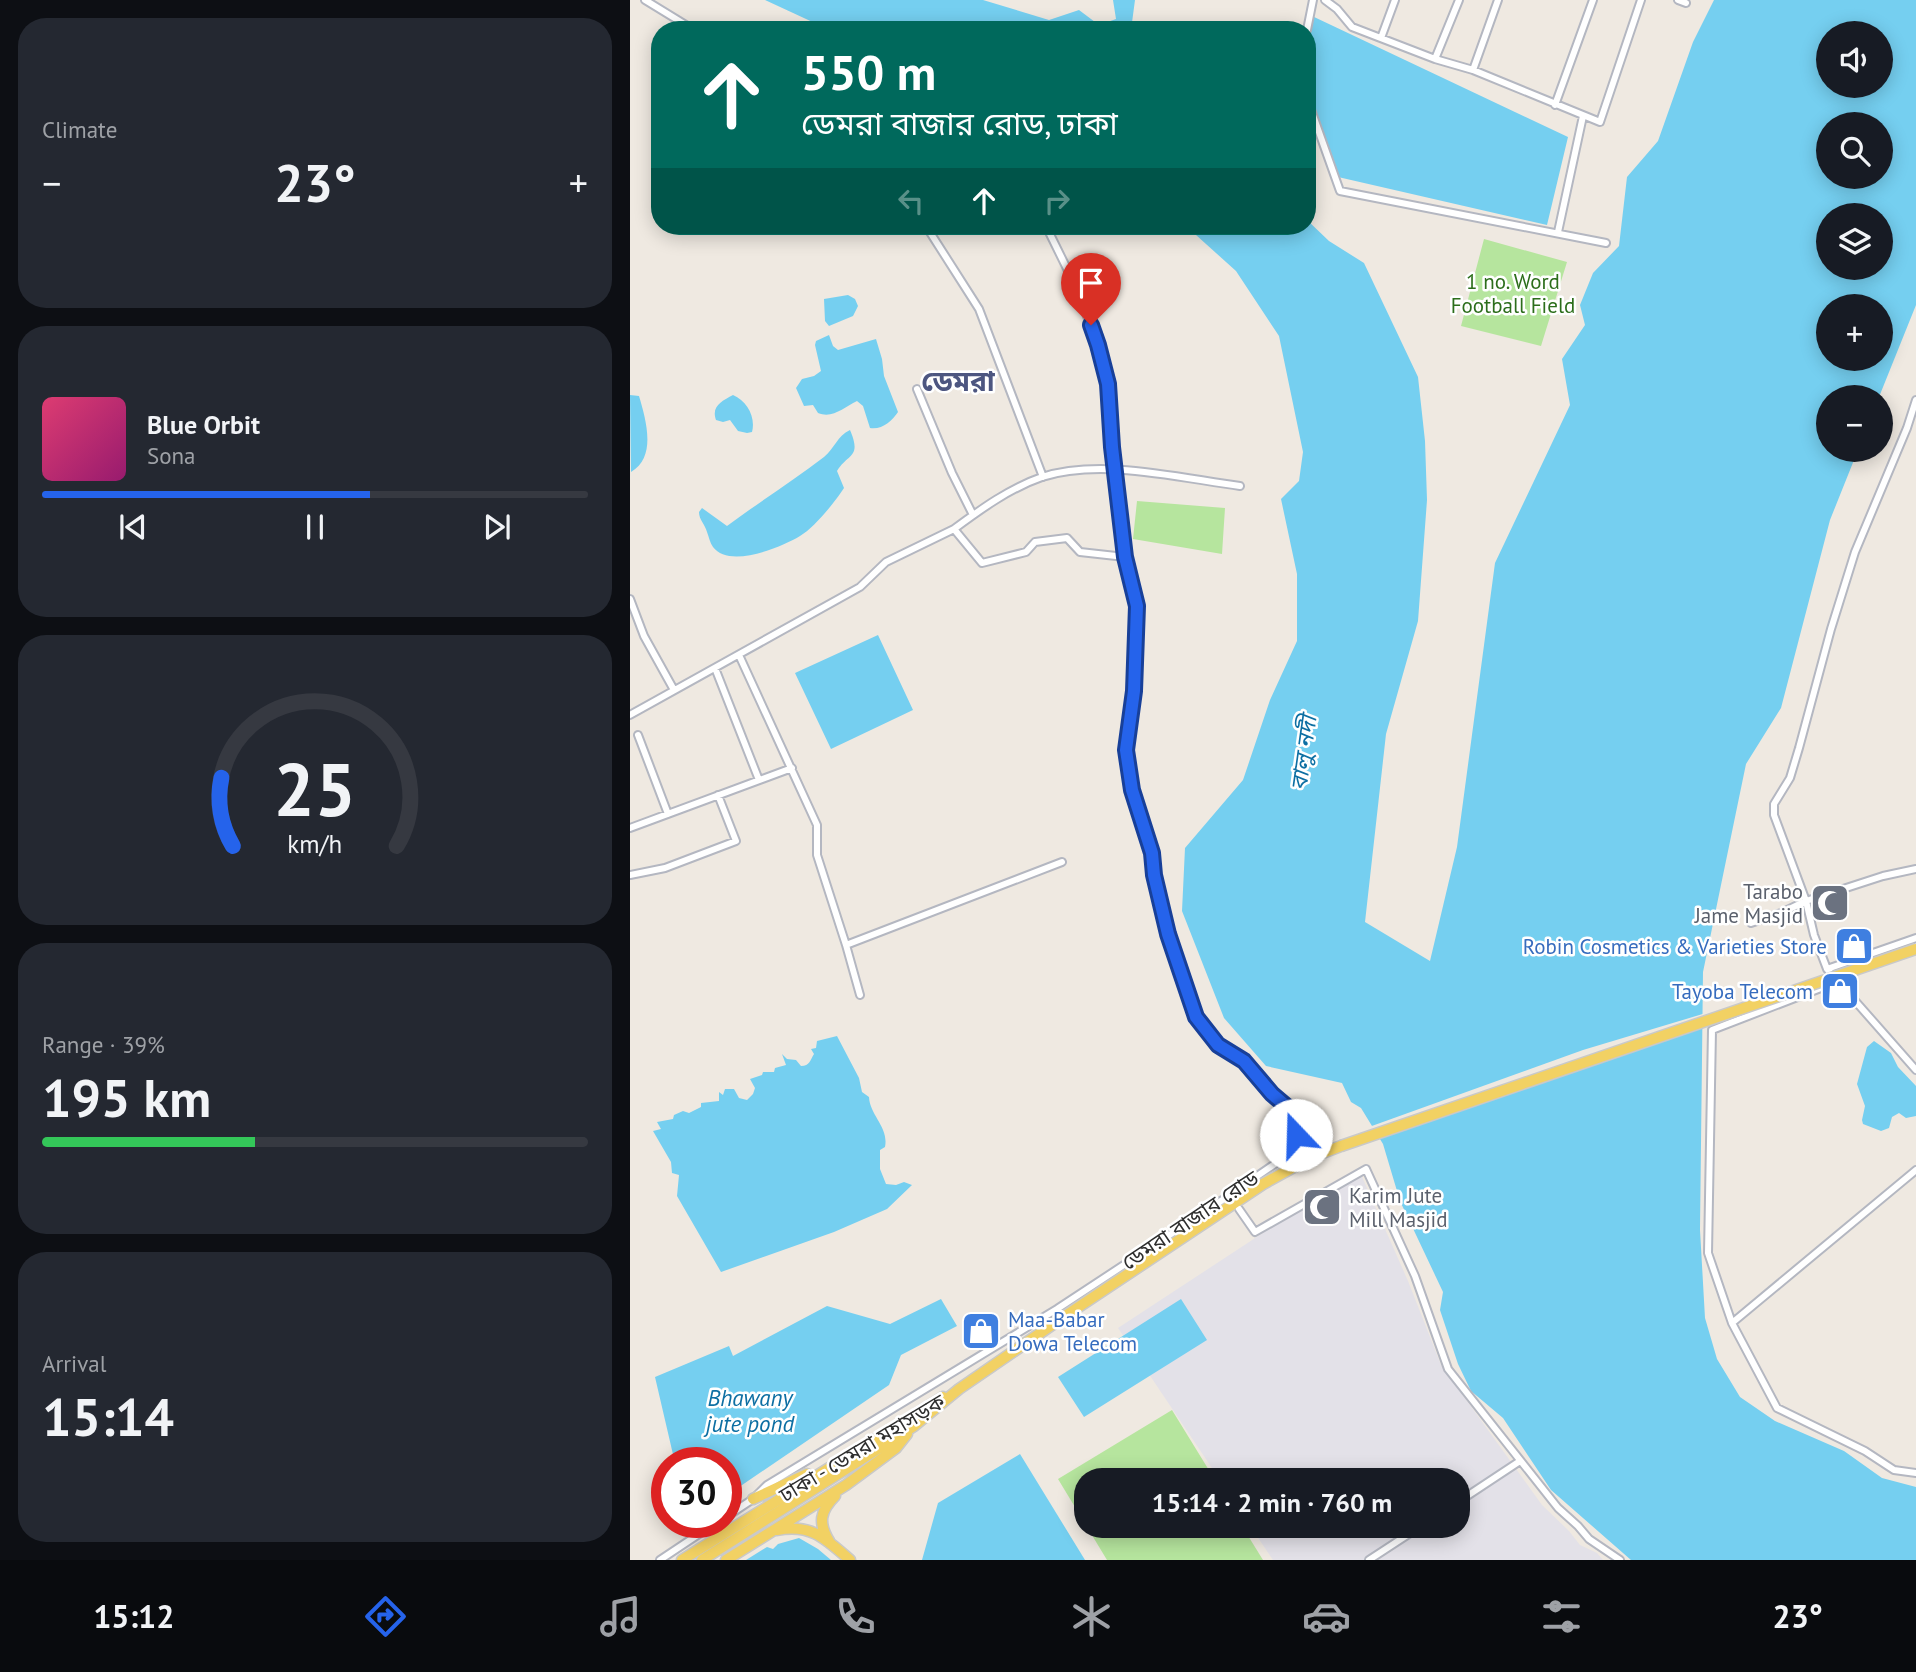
<!DOCTYPE html>
<html lang="en">
<head>
<meta charset="utf-8">
<style>
	:root { --surface:#171b24; --page:#242831; --text:#f1f3f6; --muted:#9ea1a6; --line:#363941; --accent:#2563eb }
	body { margin:0; font-family:"PT Sans","Noto Sans Bengali",sans-serif; background:var(--page); color:var(--text); height:100vh; display:flex; flex-direction:column; font-size:26px; white-space:nowrap }
	* { box-sizing:border-box; margin:0 }
	p { font-size:23px; color:var(--muted) }
	.icon { flex:none; width:38px; height:38px; fill:none; stroke:currentColor; stroke-width:2; stroke-linecap:round; stroke-linejoin:round }
	.map { position:relative; flex:1; overflow:hidden }
	.details { display:flex; flex-direction:column; gap:18px; padding:18px; background:#0d0f14; width:630px }
	.details>* { flex:none }
	.banner { position:absolute; left:21px; top:21px; width:665px; height:214px; border-radius:28px; box-shadow:0 4px 18px #0003; background:#00695c; color:#fff; overflow:hidden }
	.fabs { position:absolute; left:1186px; top:21px; display:grid; gap:14px }
	.fabs a { display:grid; place-items:center; width:77px; height:77px; border-radius:50%; background:var(--surface); box-shadow:0 4px 18px #0003; font-size:35px }
	.speed { position:absolute; left:21px; top:1447px; display:flex; gap:14px; font-size:35px; font-weight:700; text-align:center }
	.speed>* { display:grid; place-content:center; width:91px; height:91px; border-radius:50%; background:var(--surface); box-shadow:0 4px 18px #0003; line-height:1 }
	.speed .limit { border:10px solid #d22; background:#fff; color:#111 }
	.pin { position:absolute; display:grid; place-items:center; width:60px; height:60px; color:#fff; margin:-72px -30px; border-radius:50% 50% 50% 0; rotate:-45deg; box-shadow:0 0 7px #0007 }
	.pin .icon { rotate:45deg }
	.me { position:absolute; width:77px; margin:-38px; rotate:339deg; stroke-linejoin:round; filter:drop-shadow(0 0 5px #0008) }
	.turn { display:flex; align-items:center; gap:24px; height:147px; padding:0 35px; font-size:32px }
	.turn .icon { width:91px; height:91px; stroke-width:2.5 }
	.turn b { display:block; font-size:49px; line-height:60px }
	.lanes { display:flex; align-items:center; height:66px; padding:0 35px; background:#0003; justify-content:center; gap:35px; direction:ltr }
	.lanes .off { opacity:.35 }
	.big { font-size:52px; font-weight:700; line-height:1.1 }
	.details .widget { flex:1; display:flex; flex-direction:column; justify-content:center; gap:10px; min-width:0; padding:0 24px; border-radius:28px; background:var(--page) }
	.details .dial { align-items:center; gap:0 }
	.dial svg { height:182px; overflow:visible; fill:none; stroke:var(--line); stroke-width:7; stroke-linecap:round; text-anchor:middle }
	.dial text { fill:var(--text); stroke:none }
	.song { display:flex; align-items:center; gap:21px }
	.cover { width:84px; height:84px; border-radius:10px; background:linear-gradient(135deg,hsl(340 70% 55%),hsl(320 70% 35%)) }
	.played { height:7px; border-radius:4px; background:linear-gradient(90deg,var(--accent) 60%,var(--line) 60%) }
	.keys { display:flex; justify-content:space-around; direction:ltr }
	.heat { display:flex; justify-content:space-between; align-items:center; font-size:38px; direction:ltr }
	.charge { height:10px; border-radius:5px; background:linear-gradient(90deg,#34c759 39%,var(--line) 0) }
	.trip { position:absolute; left:444px; top:1468px; width:396px; height:70px; border-radius:28px; background:var(--surface); box-shadow:0 4px 18px #0003; font-weight:700; line-height:70px; text-align:center }
	.tab-bar { display:flex; height:112px; justify-content:space-around; align-items:center; background:#090b0e; color:var(--muted) }
	.tab-bar .icon { width:49px; height:49px }
	.tab-bar .current { color:var(--accent) }
	.tab-bar b { font-size:32px; color:var(--text) }
	main { display:flex; flex:1; min-height:0 }
	.map>svg:first-child { display:block }
	.industrial { fill:#e3e1e8 }
	.green { fill:#b6e59e }
	.water { fill:#75cff0; fill-rule:evenodd }
	.pier { fill:#efe9e1 }
	.lines { fill:none; stroke-linecap:round; stroke-linejoin:round }
	.street-casing { stroke:#b4b7c1; stroke-width:10 }
	.primary-casing { stroke:#c9c9c9; stroke-width:13 }
	.street { stroke:#fff; stroke-width:6 }
	.primary { stroke:#f2d163; stroke-width:10 }
	.primary-bridge-casing { stroke:#c9c9c9; stroke-width:13; stroke-linecap:butt }
	.primary-bridge { stroke:#f2d163; stroke-width:10 }
	.route-casing { stroke:#184099; stroke-width:18 }
	.route { stroke:#2563eb; stroke-width:12 }
	.labels { text-anchor:middle; dominant-baseline:central; stroke-width:5; stroke-linejoin:round; paint-order:stroke }
	.park-label { font-size:21px; fill:#2c6e1b; stroke:#fff }
	.worship-label { font-size:21px; fill:#5b616d; stroke:#fff; text-anchor:end }
	.shop-label { font-size:21px; fill:#366cbe; stroke:#fff; text-anchor:end }
	.street-label { font-size:21px; fill:#2e2e2e; stroke:#fff }
	.water-label { font-size:23px; font-style:italic; fill:#0d6fa3; stroke:#fff }
	.district-label { font-size:28px; font-weight:bold; fill:#4d5680; stroke:#fff }
</style>
</head>
<body>
<main>
<section class="details">
<div class="widget"><p>Climate</p>
<div class="heat"><a>−</a><b class="big">23°</b><a>+</a></div>
</div>
<div class="widget">
<div class="song"><i class="cover"></i><div><b>Blue Orbit</b><p>Sona</p></div></div>
<div class="played"></div>
<div class="keys"><svg class="icon" aria-label="previous" viewBox="0 0 24 24"><path d="M18 5L8 12l10 7zM5 5v14"/></svg><svg class="icon" aria-label="pause" viewBox="0 0 24 24"><path d="M8 5v14M16 5v14"/></svg><svg class="icon" aria-label="next" viewBox="0 0 24 24"><path d="M6 5l10 7-10 7zM19 5v14"/></svg></div>
</div>
<div class="widget dial"><svg viewBox="0 0 100 80">
<path d="M14 69A42 42 0 1 1 86 69"/>
<path d="M14 69A42 42 0 0 1 9 39" stroke="#2563eb"/>
<text x="50" y="56" font-size="32" font-weight="700">25</text>
<text x="50" y="72" font-size="11">km/h</text>
</svg></div>
<div class="widget"><p>Range · 39%</p><b class="big">195 km</b><div class="charge"></div></div>
<div class="widget"><p>Arrival</p><b class="big">15:14</b></div>
</section>
<div class="map">
<svg width="1286" height="1560" viewBox="0 0 1286 1560">
	<rect width="100%" height="100%" fill="#efe9e1"/>
	<path class="industrial" d="M729,1170L778,1281L811,1365L912,1505L939,1531L950,1545L967,1553L973,1560H643L620,1526H828V1480H590L488,1328Z"/>
	<path class="green" d="M854,239L937,262L911,346L831,326Z
		M507,501L595,508L592,554L503,539Z
		M542,1410L585,1480H457V1526H612L633,1560H477L428,1479Z"/>
	<path class="water" d="M135,0H353L419,20L449,10L469,25L486,19L483,0H505L501,30H207L189,25Z
		M1084,0H1286V305L1249,397H1199V450H1228L1200,520L1151,708L1116,764L1073,972L1070,1230L1075,1318L1087,1359L1110,1397L1145,1421L1214,1451L1252,1478L1286,1487V1560H1001L921,1490L873,1418L841,1391L828,1364L810,1310L813,1292L770,1201L753,1144L731,1108L721,1102L712,1083L636,1066L594,1018L552,911L555,848L613,780L640,700L667,641V574L651,499L669,481L673,452L649,336L606,271L556,226H677V220L699,241L734,263L788,377L795,441L797,500L788,621L756,734L735,922L800,961L827,847L865,563L940,405L932,359L955,325L950,305L963,273L989,246L997,177L1028,141L1063,42ZM1199,33H1251V86H1199ZM1199,124H1251V177H1199ZM1199,215H1251V268H1199ZM1199,306H1251V359H1199Z
		M682,16L938,137L917,225L708,177C686,120 666,79 682,16Z
		M218,295L225,299L228,306L223,316L199,326L195,321L194,299Z
		M199,335L203,346L208,350L246,339L252,359L254,376L268,412C262,421 252,430 240,428L233,406L227,401C214,407 203,419 188,413L183,405L174,406L166,388L172,379L184,376L191,371L185,345L186,341Z
		M0,395L9,396C16,420 27,457 1,472Z
		M103,395C117,401 126,417 122,432L117,433L108,431L100,420L93,422L86,420C81,406 92,401 103,395Z
		M220,430C232,458 218,453 207,471L214,488C205,502 184,528 170,536C152,547 99,569 83,547C80,543 79,537 77,532C75,524 69,520 69,512L72,508L97,526C129,502 163,481 194,457C205,448 207,436 220,430Z
		M248,635L283,710L201,749L165,673Z
		M207,1036L229,1078L232,1092L239,1097C240,1116 259,1127 255,1147L250,1150V1169L256,1184L266,1185L274,1182L282,1185L257,1209L204,1232L91,1272L47,1196L49,1175L42,1173L41,1162L23,1131L31,1129L27,1122L43,1119L44,1115L53,1111L59,1113L71,1107V1103L89,1101V1092L93,1095L95,1089H104L109,1098L117,1100L123,1094L125,1088L120,1079L132,1075L133,1072H144L145,1068L156,1065L152,1054L157,1059L166,1060L171,1066C180,1066 180,1060 184,1054L181,1049L186,1048L187,1041Z
		M1244,1041L1261,1053L1268,1067L1286,1086V1116L1276,1118L1269,1113L1262,1117L1259,1128L1251,1131L1233,1124L1232,1120L1235,1106L1227,1084L1237,1047Z
		M311,1299L327,1326L271,1355L259,1385L96,1496V1463H45L25,1377L99,1346L103,1356L197,1306L260,1324Z
		M551,1299L577,1340L454,1417L428,1377Z
		M390,1454L455,1560H292L308,1503Z
		M169,1538L188,1549L201,1560H116L137,1547L143,1549L148,1544Z"/>
	<path class="pier" d="M1076,1013V1024L745,1138L739,1127L953,1050Z"/>
	<g class="lines">
		<g class="street-casing">
			<path id="street" d="M15,0L64,30
				M695,0L707,9L722,27L805,59L843,70L970,122L1011,0
				M1048,0L1056,3
				M677,30L683,0
				M751,38L765,0
				M805,59L829,0
				M843,70L868,0
				M677,94L679,104L710,191L976,243
				M925,105L963,0
				M296,226L349,309L413,477
				M928,232L953,116
				M287,389L322,473L343,515
				M1286,400L1277,428L1225,552L1201,629L1169,748L1160,778L1144,804V815L1176,901L1184,935L1197,969L1286,1070
				M324,529C351,509 380,488 412,477C471,458 550,478 610,486
				M0,599L14,636L44,690
				M109,655L187,825V855L216,945L432,862
				M85,668L129,780
				M0,715L230,587L256,562L324,529L352,563L396,552L405,542L437,538L450,552L495,557
				M8,735L38,814
				M0,828L162,768
				M0,875L35,868L106,841L88,795
				M1121,923L1151,913L1176,901L1253,876L1286,869
				M216,945L230,995
				M1197,969L1286,938
				M1209,981L1082,1030L1078,1253L1102,1323L1147,1408L1235,1451L1264,1470L1286,1473
				M609,1209L625,1232L736,1169L785,1276L818,1369L928,1508L948,1526L959,1539L990,1560
				M1102,1323L1286,1170
				M828,1502L890,1461
				M96,1517L123,1499L137,1485L427,1309L588,1203L652,1159L666,1135L667,1123L662,1111L642,1094L614,1061L588,1045L566,1017L538,934L524,875L522,853L502,790L496,750L504,691L507,606L495,557L484,468L478,384L468,345L445,285L416,226
				M30,1560L87,1522
				M739,1560L791,1526"/>
		</g>
		<g class="primary-casing">
			<path id="primary" d="M123,1499L177,1474
				M147,1530C181,1523 196,1539 220,1560
				M199,1541C188,1523 190,1511 205,1496
				M52,1560L313,1397
				M72,1560L284,1426L329,1389L435,1316L633,1184L682,1157L711,1146
				M96,1560L216,1485L266,1448L277,1434"/>
		</g>
		<use href="#street" class="street"/>
		<use href="#primary" class="primary"/>
		<g class="primary-bridge-casing">
			<path id="primary-bridge" d="M711,1146L1286,949"/>
		</g>
		<use href="#primary-bridge" class="primary-bridge"/>
	</g>
	<g class="lines">
		<g class="route-casing">
			<path id="route" d="M461,325L468,345L478,384L482,447L495,557L507,606L504,691L496,750L502,790L522,853L524,875L538,934L566,1017L588,1045L614,1061L642,1094L662,1111L667,1123L666,1135"/>
		</g>
		<use href="#route" class="route"/>
	</g>
	<defs>
		<g id="mosque-square" transform="scale(2.0125)"><rect x="-9" y="-9" width="18" height="18" rx="4" fill="#6b7280" stroke="#fff"/><path d="M3.5-4.9A6 6 0 1 0 3.5 4.9A5 5 0 1 1 3.5-4.9Z" fill="#fff"/></g>
		<g id="shop-square" transform="scale(2.0125)"><rect x="-9" y="-9" width="18" height="18" rx="4" fill="#3f7fe0" stroke="#fff"/><path d="M-5-2.5h2.3a2.7 3.5 0 0 1 5.4 0H5L5.5 6h-11ZM-1.5-2.5h3a1.5 2.3 0 0 0-3 0Z" fill="#fff"/></g>
	</defs>
	<g fill-rule="evenodd">
		<use href="#mosque-square" x="1200" y="903"/>
		<use href="#shop-square" x="1224" y="946"/>
		<use href="#shop-square" x="1210" y="991"/>
		<use href="#mosque-square" x="692" y="1207"/>
		<use href="#shop-square" x="351" y="1331"/>
	</g>
	<g class="labels">
		<g class="park-label">
			<text x="883" y="281">1 no. Word<tspan x="883" dy="24">Football Field</tspan></text>
		</g>
		<g class="worship-label">
			<text x="1173" y="891">Tarabo<tspan x="1173" dy="24">Jame Masjid</tspan></text>
			<text x="719" y="1195" text-anchor="start">Karim Jute<tspan x="719" dy="24">Mill Masjid</tspan></text>
		</g>
		<g class="shop-label">
			<text x="1197" y="946">Robin Cosmetics &amp; Varieties Store</text>
			<text x="1183" y="991">Tayoba Telecom</text>
			<text x="378" y="1319" text-anchor="start">Maa-Babar<tspan x="378" dy="24">Dowa Telecom</tspan></text>
		</g>
		<g class="street-label">
			<text transform="translate(560 1220) rotate(-34)">ডেমরা বাজার রোড</text>
			<text transform="translate(232 1448) rotate(-31)">ঢাকা - ডেমরা মহাসড়ক</text>
		</g>
		<g class="water-label">
			<text transform="translate(673 753) rotate(-82)">বালু নদী</text>
			<text x="120" y="1397">Bhawany<tspan x="120" dy="26">jute pond</tspan></text>
		</g>
		<g class="district-label">
			<text x="328" y="380">ডেমরা</text>
		</g>
	</g>
</svg>
<div class="fabs">
<a><svg class="icon" aria-label="sound" viewBox="0 0 24 24"><path d="M4 9h4l5-4v14l-5-4H4zM17 9q2 3 0 6"/></svg></a>
<a><svg class="icon" aria-label="search" viewBox="0 0 24 24"><circle cx="10" cy="10" r="6"/><path d="M15 15l6 6"/></svg></a>
<a><svg class="icon" aria-label="layers" viewBox="0 0 24 24"><path d="M12 4l9 5-9 5-9-5zM3 14l9 5 9-5"/></svg></a>
<a>+</a>
<a>−</a>
</div>
<div class="speed"><div class="limit">30</div></div>
<div class="pin" style="left:461px;top:325px;background:#d93025"><svg class="icon" aria-label="arrive" viewBox="0 0 24 24"><path d="M6 21V4h12l-3 4 3 4H6"/></svg></div>
<svg class="me" style="left:666px;top:1135px" viewBox="-20 -20 40 40"><circle r="19" fill="#fff"/><path d="M0-13L10 11 0 6-10 11z" fill="#2563eb"/></svg>
<div class="trip">15:14 · 2 min · 760 m</div>
<div class="banner">
<div class="turn"><svg class="icon" aria-label="ahead" viewBox="0 0 24 24"><path d="M12 20V5M6 11l6-6 6 6"/></svg><div><b>550 m</b>ডেমরা বাজার রোড, ঢাকা</div></div>
<div class="lanes"><svg class="icon off" aria-label="left" viewBox="0 0 24 24"><path d="M17 20v-9H6M10 6l-5 5 5 5"/></svg><svg class="icon" aria-label="ahead" viewBox="0 0 24 24"><path d="M12 20V5M6 11l6-6 6 6"/></svg><svg class="icon off" aria-label="right" viewBox="0 0 24 24"><path d="M7 20v-9h11M14 6l5 5-5 5"/></svg></div>
</div>
</div>
</main>
<nav class="tab-bar">
<b>15:12</b>
<svg class="icon current" aria-label="directions" viewBox="0 0 24 24"><path d="M12 3l9 9-9 9-9-9zM9 14v-3h6M13 9l2 2-2 2"/></svg>
<svg class="icon" aria-label="music" viewBox="0 0 24 24"><path d="M9 18V5l10-2v13"/><circle cx="6" cy="18" r="3"/><circle cx="16" cy="16" r="3"/></svg>
<svg class="icon" aria-label="phone" viewBox="0 0 24 24"><path d="M5 4h4l2 5-3 2q2 4 5 5l2-3 5 2v4C11 20 4 13 5 4z"/></svg>
<svg class="icon" aria-label="climate" viewBox="0 0 24 24"><path d="M12 3v18M4 7l16 10M4 17L20 7"/></svg>
<svg class="icon" aria-label="car" viewBox="0 0 24 24"><path d="M5 17H2v-5l4-1 3-4h7l3 4 3 1v5h-3M9 17h6M6 11h13"/><circle cx="7" cy="17" r="2"/><circle cx="17" cy="17" r="2"/></svg>
<svg class="icon" aria-label="filters" viewBox="0 0 24 24"><path d="M4 7h16M4 17h16"/><circle cx="9" cy="7" r="2"/><circle cx="15" cy="17" r="2"/></svg>
<b>23°</b>
</nav>
</body>
</html>
